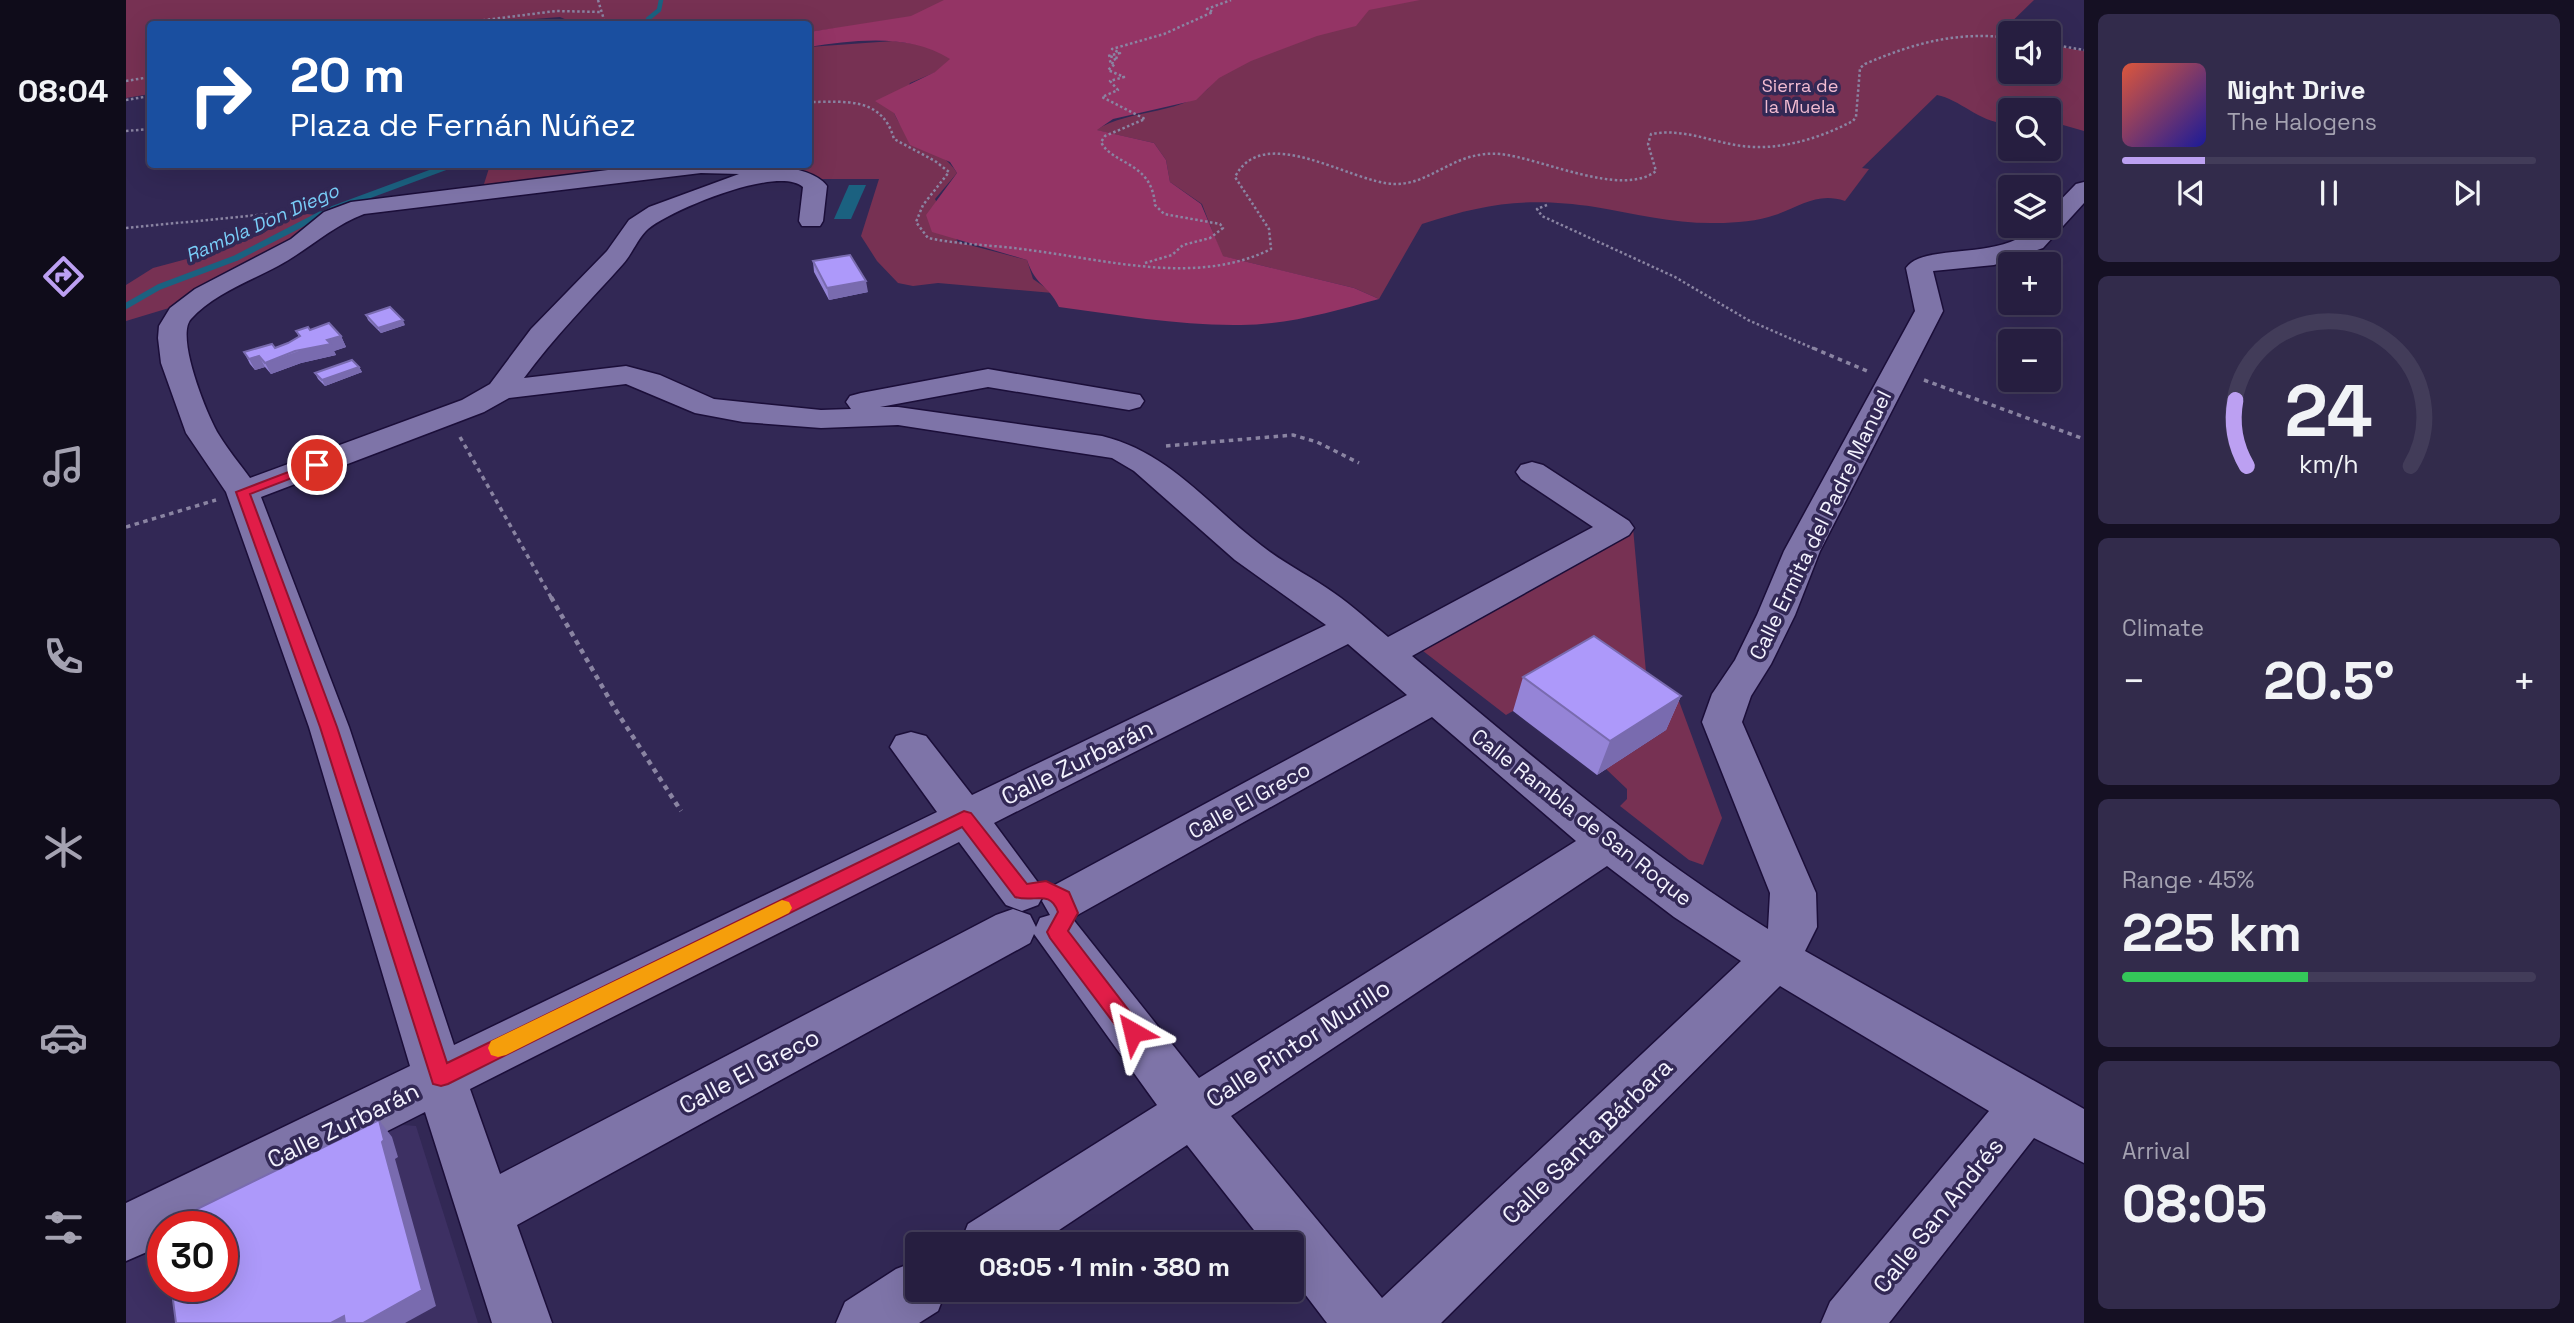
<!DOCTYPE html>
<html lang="en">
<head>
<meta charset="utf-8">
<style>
	:root { --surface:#261e40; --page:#322b4b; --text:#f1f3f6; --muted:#a4a2b1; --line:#423c59; --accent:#bca0f2 }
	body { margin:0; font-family:"Space Grotesk",sans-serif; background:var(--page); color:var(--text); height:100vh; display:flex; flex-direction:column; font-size:26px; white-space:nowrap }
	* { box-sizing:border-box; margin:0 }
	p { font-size:23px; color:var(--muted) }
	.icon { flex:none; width:38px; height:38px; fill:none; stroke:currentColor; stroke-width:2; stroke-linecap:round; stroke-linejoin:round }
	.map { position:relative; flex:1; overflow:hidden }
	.side { display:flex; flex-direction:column; gap:14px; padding:14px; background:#151023; width:490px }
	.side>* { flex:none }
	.top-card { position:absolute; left:21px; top:21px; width:665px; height:147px; border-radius:7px; box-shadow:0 7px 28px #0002,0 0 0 2px var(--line); background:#1a4fa0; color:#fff; overflow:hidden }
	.controls { position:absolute; left:1872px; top:21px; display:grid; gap:14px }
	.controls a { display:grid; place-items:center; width:63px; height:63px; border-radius:7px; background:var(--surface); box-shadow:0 7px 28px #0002,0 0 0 2px var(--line); font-size:35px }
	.speed { position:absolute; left:21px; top:1211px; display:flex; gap:14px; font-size:35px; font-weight:700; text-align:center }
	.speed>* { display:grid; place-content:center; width:91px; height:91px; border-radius:50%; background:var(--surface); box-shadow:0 7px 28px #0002,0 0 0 2px var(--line); line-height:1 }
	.speed .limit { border:10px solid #d22; background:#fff; color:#111 }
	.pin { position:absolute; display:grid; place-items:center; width:60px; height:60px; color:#fff; margin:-30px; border:4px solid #fff; border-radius:50%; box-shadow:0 2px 7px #0007 }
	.me { position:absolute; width:77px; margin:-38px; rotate:323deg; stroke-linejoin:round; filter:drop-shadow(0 0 5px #0008) }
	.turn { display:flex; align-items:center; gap:24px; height:147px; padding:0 28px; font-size:32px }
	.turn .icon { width:91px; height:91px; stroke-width:2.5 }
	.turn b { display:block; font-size:49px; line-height:60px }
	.big { font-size:52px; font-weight:600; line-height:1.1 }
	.side .widget { flex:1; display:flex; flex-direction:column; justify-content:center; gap:10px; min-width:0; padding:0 24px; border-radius:10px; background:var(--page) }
	.side .dial { align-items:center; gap:0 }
	.dial svg { height:182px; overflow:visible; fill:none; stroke:var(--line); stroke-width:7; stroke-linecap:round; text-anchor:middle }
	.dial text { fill:var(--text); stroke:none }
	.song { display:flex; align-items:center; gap:21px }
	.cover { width:84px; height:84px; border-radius:10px; background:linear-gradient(135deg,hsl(10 70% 55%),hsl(240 70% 35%)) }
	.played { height:7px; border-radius:4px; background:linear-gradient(90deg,var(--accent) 20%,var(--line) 20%) }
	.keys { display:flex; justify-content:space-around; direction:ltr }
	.heat { display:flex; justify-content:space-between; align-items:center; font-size:38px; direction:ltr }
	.charge { height:10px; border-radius:5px; background:linear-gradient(90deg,#34c759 45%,var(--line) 0) }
	.trip { position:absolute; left:779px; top:1232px; width:399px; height:70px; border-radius:7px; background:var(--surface); box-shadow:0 7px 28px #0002,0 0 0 2px var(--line); font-weight:600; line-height:70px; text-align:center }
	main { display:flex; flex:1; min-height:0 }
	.tabs { display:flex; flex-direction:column; width:126px; justify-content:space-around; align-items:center; background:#0f0c1a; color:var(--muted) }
	.tabs .icon { width:49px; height:49px }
	.tabs .current { color:var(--accent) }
	.tabs b { font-size:32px; color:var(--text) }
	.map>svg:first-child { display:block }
	.built { fill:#3d3063 }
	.green { fill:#773153 }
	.forest { fill:#943465 }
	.water { fill:#1b6180 }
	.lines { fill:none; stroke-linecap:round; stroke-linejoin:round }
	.stream-far1 { stroke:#1b6180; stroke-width:4.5 }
	.stream { stroke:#1b6180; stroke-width:6 }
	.minor-casing { stroke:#1b0e39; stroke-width:3 }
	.path-far2 { stroke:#8a84a2; stroke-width:2.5; stroke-dasharray:2.5 2.5; stroke-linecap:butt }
	.path-far1 { stroke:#8a84a2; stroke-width:3.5; stroke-dasharray:4.5 4.5; stroke-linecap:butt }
	.path { stroke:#8a84a2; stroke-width:4.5; stroke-dasharray:5 5; stroke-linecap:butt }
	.minor { fill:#7e74a8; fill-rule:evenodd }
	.wall { fill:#9584d7 }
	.shaded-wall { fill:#796baf }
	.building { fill:#ad99fa; stroke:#796baf; stroke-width:2 }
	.route { fill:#e11d48; stroke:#92132f; stroke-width:2 }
	.slow { fill:#f59e0b }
	.labels { text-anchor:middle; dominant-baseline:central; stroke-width:7; stroke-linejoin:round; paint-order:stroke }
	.far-park-label { font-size:18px; fill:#f1bbd1; stroke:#322855 }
	.far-water-label { font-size:19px; font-style:italic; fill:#79cdf8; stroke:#322855 }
	.street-label { font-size:21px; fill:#f3f2fe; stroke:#322855 }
	.near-street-label { font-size:24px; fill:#f3f2fe; stroke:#322855 }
</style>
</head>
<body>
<main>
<nav class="tabs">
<b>08:04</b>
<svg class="icon current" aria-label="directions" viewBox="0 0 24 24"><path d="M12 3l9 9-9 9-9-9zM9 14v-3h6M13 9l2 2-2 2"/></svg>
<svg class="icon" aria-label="music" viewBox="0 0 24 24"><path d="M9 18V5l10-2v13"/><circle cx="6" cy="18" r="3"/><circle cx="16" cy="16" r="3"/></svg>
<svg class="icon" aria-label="phone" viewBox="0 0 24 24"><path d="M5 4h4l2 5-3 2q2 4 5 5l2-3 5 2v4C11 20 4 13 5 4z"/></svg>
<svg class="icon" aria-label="climate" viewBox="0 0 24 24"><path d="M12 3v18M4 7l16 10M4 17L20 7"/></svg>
<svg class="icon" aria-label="car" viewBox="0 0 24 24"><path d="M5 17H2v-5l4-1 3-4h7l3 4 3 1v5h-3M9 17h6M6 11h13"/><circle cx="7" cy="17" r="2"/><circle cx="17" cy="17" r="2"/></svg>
<svg class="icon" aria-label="filters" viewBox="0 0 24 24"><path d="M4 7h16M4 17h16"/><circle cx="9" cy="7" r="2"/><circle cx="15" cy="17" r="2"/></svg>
</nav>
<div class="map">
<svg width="1958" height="1323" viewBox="0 0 1958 1323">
	<rect width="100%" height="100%" fill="#322855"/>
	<path class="built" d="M277,1125L290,1126L352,1323H0V1263L37,1244V1286H96V1227H72Z"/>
	<path class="green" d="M0,0H1908L1870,37L1885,39V72H1923V45L1958,51V131L1923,121V110H1885V122C1859,128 1835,99 1811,95L1736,168L1743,169L1719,201C1691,192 1676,206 1649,215C1633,221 1609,223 1591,223C1550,224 1509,214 1469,207C1402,197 1360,203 1296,224L1253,299L1228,288L1096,256L1076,204L1044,182L1040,160L1028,143L970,130C1004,108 1062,115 1086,84L751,23L683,32L682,24H450L434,17L345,24H24V94L0,98Z
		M767,41L804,46L825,59L810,72L784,83L768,113C783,149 815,146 831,173L809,199L832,242L901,260L907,279L927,293L812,283L787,286L772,283L751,261L735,236L753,179H696L677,172L597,165L682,164L683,47Z
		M364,165H561L367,189L358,184Z
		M181,214L202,216L189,230L53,305L0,321V285L27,268L87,252L136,234L161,218Z
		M1507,528L1520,672L1550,693L1596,818L1577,865L1563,860L1494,806L1501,799V789L1480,769L1540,730L1387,711L1380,715L1288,644Z"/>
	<path class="forest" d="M818,0H1294L1243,10L1230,26L1191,36L1125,61L1093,78L1070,100L987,119L971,130L1028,143L1040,160L1044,182L1075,204L1097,256L1228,288L1253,299C1209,311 1161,325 1115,325C1055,326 993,315 933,307C922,284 910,287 901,260L806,232L800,215L831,173L824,162L784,145L768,113L749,101L809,72L824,59C784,33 728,40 683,47V32L785,16Z"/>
	<path class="water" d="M723,185H740L725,219H708Z"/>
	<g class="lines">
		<path class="stream-far1" d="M522,24V19L533,10L535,0"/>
		<path class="stream" d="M0,306L33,287L110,258L201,211L328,164"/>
		<g class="minor-casing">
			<path id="minor" d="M530,164C568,164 679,155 701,186L697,221L694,226H676L673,221L677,187C652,165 545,210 522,229C512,238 506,254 497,264C463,302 428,337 398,378L500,366L534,375L588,399L695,410L725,409L720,402L724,396L735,393L862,369L1014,395L1018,401L1014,407L1003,410L862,387L754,407H772L976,436C1043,452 1083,506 1136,546C1159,564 1184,576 1208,593C1227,606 1244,622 1262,637L1467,527L1395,479L1390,472L1395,465L1406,462L1417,465L1503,521L1508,528L1503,535L1286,656C1401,752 1514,850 1642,929L1644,893L1576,722L1586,694L1609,660L1631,615L1658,551L1789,311L1780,268C1798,242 1876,262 1910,226H1923V212L1950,184L1958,182V203L1917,248L1868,265L1807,271L1817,311L1694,551L1669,615L1645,664L1625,696L1616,722L1690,893L1691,927L1679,951L1958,1109V1163L1908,1138L1763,1323H1695L1704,1302L1863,1111L1654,986L1315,1323H1201L1166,1277V1244H1139L1061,1145L912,1244H834L842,1224L1031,1105L908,934L904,943L391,1225L426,1323H366L299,1112L72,1227H37V1245L0,1261V1203L284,1066L183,727L100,492L60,433L35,363L32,338L33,326L44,308L69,289L165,239L198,212L225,202ZM575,173L613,174L523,207L503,220L481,251L405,329L364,384L336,400L124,478C114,464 102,450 93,435C81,416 49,336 65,319C86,295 124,281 152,266C182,250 206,226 238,214ZM500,384L569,413L617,422L695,428L772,425L986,458L1008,471L1109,560L1200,625L846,795L800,736L785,732L770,736L764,747L811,812L328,1045L223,727L135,497L358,412L383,398ZM1222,644L1281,695L923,888L916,901L924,915L914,918L910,927L904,915L887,909L870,915L374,1174L344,1089L833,842L880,905L896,911L912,905L919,892L868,823ZM1306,717L1450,841L1073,1078L946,918ZM1481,866L1548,917L1615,961L1256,1298L1105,1116Z
				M791,1261V1290H820L812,1311L793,1323H710L719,1302L770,1269Z"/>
		</g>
		<path class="path-far2" d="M472,0L479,23L485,24
			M327,24L430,11L476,12
			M1923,44L1958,50
			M0,81L24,77
			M0,100L24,96
			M682,102C719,102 756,96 768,139L809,161L823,172L797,205L790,222L802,238C836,245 869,245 903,250C982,260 1071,286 1145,249L1143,229L1109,177C1137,121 1226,183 1268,184C1306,185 1328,150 1374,154C1415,158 1496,198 1530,171L1522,144L1525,134C1558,128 1585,142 1616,146C1654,151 1694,138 1727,121L1730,117L1734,68L1739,64C1788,43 1831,31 1885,38
			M0,131L24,129
			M1421,205L1411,209L1416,216L1549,277L1622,320L1691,350
			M0,228L173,211
			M1019,263L1046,255L1057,245L1084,238L1097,228L1094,224L1038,214L1029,205C1026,161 986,165 975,142L979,136L1019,119L976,97L992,90L984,81L998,77L982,70L989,64L983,62L992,58L982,56L994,53L986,49L1038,34L1087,12L1081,9L1105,0"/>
		<path class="path-far1" d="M1687,348L1741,371
			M1798,380L1958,439
			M334,437L426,599
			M1040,446L1167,435L1191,442L1233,463
			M0,527L90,500"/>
		<path class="path" d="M425,597L489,709L555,811"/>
		<use href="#minor" class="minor"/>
	</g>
	<path class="wall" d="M687,261L742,292L703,300L688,272Z
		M240,315L279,325L255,333L242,320Z
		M184,330L215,336L220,347L208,351L210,355L175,363L145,374L139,367L129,370L124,364L118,352L149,348L162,343L173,337L170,331Z
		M233,367L236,372L199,386L192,379L189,373Z
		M1397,677L1555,696L1540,730L1471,775L1387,711Z"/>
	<path class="shaded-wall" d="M740,281L742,292L703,300L701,288Z
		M277,320L279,325L255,333L252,328Z
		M215,336L220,347L208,351L210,355L175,363L145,374L139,363Z
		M133,356L139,367L129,370L123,359Z
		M233,367L236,372L199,386L196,380Z
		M1555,696L1540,730L1471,775L1484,741Z
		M253,1120L266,1137L272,1157L269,1159L310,1306L279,1323H237L256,1142Z
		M218,1316L225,1323H205Z"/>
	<path class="building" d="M724,255L740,281L701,288L687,261Z
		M264,307L277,320L252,328L240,315Z
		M203,323L215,336L201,340L205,344L169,351L139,363L133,356L123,359L118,352L146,344L149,348L162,343L174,336L170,331L182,327L184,330Z
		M226,360L233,367L196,380L189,373Z
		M1468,636L1555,696L1484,741L1397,677Z
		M253,1120L258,1140L256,1142L296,1290L237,1323H219L218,1316L205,1323H50L47,1300L54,1296L53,1290L60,1286H96V1227H67L65,1212Z"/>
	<path class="route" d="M191,461L197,465L195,467L124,494L211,727L321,1063L838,811L845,813L901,884L920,881L943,892L952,913L942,931L1014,1025L1017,1032L1014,1038L1007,1041L999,1038L924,938L921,932L932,912C924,889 908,903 889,897L836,827L322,1084L315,1086L307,1084L194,727L110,492Z"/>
	<path class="slow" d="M656,900L663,902L666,908L663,913L380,1055L372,1057L365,1055L362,1048L365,1041Z"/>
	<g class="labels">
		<g class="far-park-label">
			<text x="1674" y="85">Sierra de<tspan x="1674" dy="21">la Muela</tspan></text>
		</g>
		<g class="far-water-label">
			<text transform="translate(136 223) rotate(-24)">Rambla Don Diego</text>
		</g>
		<g class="street-label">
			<text transform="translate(1694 525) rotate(-64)">Calle Ermita del Padre Manuel</text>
			<text transform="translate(1123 800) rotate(-29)">Calle El Greco</text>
			<text transform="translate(1456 817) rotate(38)">Calle Rambla de San Roque</text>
		</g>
		<g class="near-street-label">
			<text transform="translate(951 762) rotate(-26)">Calle Zurbarán</text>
			<text transform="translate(1172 1043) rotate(-33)">Calle Pintor Murillo</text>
			<text transform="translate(623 1071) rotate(-28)">Calle El Greco</text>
			<text transform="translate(217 1125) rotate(-26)">Calle Zurbarán</text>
			<text transform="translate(1461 1141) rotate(-44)">Calle Santa Bárbara</text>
			<text transform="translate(1812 1215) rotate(-51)">Calle San Andrés</text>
		</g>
	</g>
</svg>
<div class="controls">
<a><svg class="icon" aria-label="sound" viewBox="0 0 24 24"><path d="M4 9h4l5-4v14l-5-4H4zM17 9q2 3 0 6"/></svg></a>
<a><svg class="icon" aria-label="search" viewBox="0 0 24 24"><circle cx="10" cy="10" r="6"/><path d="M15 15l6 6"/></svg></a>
<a><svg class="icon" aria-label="layers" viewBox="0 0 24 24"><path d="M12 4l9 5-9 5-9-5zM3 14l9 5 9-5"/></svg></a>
<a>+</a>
<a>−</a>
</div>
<div class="speed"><div class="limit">30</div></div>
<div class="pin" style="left:191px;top:465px;background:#d93025"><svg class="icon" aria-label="arrive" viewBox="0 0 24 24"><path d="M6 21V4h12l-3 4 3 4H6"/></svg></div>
<svg class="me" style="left:1007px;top:1032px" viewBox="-20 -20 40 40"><path d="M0-17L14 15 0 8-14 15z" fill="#e11d48" stroke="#fff" stroke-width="4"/></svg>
<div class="trip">08:05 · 1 min · 380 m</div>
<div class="top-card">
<div class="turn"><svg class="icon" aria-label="right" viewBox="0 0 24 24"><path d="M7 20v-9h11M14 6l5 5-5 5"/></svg><div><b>20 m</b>Plaza de Fernán Núñez</div></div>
</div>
</div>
<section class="side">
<div class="widget">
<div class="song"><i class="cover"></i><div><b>Night Drive</b><p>The Halogens</p></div></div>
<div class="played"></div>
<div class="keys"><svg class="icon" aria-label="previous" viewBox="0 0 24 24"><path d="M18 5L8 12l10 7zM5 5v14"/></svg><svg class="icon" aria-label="pause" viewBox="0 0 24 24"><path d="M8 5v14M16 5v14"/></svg><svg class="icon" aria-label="next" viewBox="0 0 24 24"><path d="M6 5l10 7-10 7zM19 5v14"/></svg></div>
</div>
<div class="widget dial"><svg viewBox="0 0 100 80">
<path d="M14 69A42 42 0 1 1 86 69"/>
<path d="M14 69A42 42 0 0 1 9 40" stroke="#bca0f2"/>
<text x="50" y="56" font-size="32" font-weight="700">24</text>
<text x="50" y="72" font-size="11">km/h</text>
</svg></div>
<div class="widget"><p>Climate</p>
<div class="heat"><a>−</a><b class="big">20.5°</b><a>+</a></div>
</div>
<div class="widget"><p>Range · 45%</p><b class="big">225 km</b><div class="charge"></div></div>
<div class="widget"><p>Arrival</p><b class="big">08:05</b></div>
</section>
</main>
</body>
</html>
